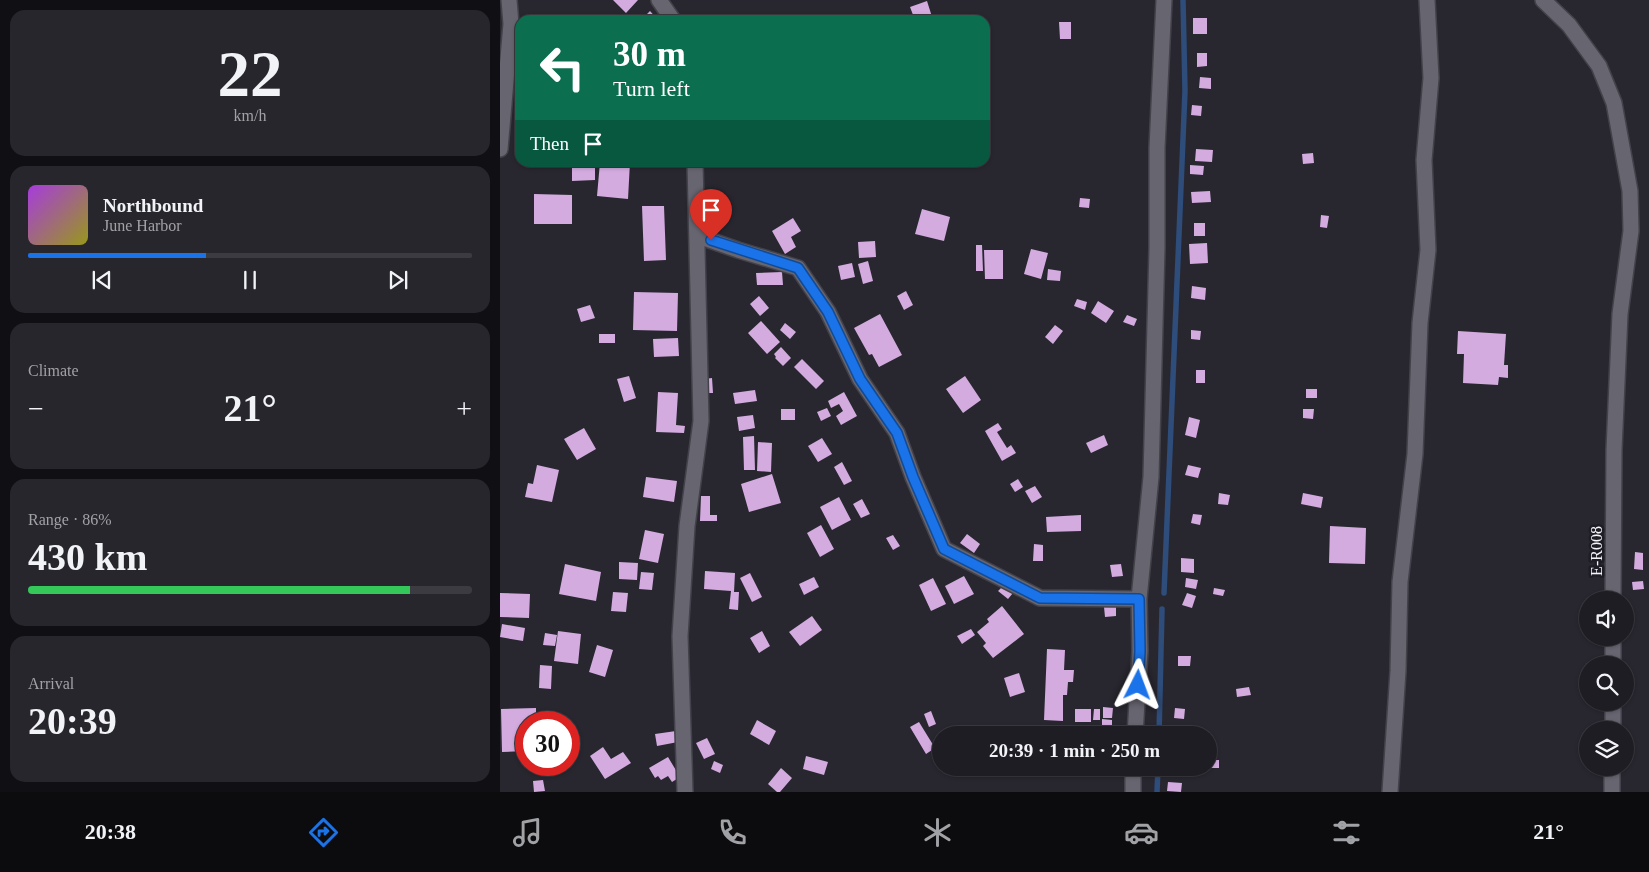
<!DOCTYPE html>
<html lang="en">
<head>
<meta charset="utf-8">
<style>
	:root { --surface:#1e1d24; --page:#26262c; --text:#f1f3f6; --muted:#a1a2a6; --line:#3c3b41; --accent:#1a73e8 }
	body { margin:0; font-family:"Times New Roman",serif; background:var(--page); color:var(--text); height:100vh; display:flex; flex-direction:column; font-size:19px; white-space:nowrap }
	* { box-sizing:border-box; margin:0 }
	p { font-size:16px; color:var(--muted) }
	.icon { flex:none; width:28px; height:28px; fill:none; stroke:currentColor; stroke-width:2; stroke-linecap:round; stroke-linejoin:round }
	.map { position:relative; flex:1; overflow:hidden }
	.details { display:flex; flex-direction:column; gap:10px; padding:10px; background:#101014; width:500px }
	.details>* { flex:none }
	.banner { position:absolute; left:15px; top:15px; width:475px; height:152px; border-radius:15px; box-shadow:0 1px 4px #0004,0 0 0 1px var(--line); background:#0b6e4f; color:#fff; overflow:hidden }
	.controls { position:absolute; left:1079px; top:591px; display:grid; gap:10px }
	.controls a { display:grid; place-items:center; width:55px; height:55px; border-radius:50%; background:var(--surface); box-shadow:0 1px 4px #0004,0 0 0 1px var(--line); font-size:25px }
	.speed { position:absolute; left:15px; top:711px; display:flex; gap:10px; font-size:25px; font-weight:700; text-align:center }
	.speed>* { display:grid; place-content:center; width:65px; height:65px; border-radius:50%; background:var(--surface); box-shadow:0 1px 4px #0004,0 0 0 1px var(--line); line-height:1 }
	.speed .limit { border:8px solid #d22; background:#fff; color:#111 }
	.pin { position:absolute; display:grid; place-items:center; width:42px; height:42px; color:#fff; margin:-51px -21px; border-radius:50% 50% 50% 0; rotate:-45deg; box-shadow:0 0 5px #0007 }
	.pin .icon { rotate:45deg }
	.me { position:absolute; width:55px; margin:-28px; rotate:3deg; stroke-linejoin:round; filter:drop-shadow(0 0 4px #0008) }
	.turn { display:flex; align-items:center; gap:18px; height:105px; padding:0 15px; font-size:22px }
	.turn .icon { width:65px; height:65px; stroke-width:2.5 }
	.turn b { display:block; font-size:35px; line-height:42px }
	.then { display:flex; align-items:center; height:48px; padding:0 15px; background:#0003; gap:10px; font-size:19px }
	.big { font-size:38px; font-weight:700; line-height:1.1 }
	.details .tile { flex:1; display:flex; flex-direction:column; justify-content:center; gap:8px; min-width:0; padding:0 18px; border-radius:15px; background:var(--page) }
	.details .dial { align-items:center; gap:0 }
	.dial b { font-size:65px; line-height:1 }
	.song { display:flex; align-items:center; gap:15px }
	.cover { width:60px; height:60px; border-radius:8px; background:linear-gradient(135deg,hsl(280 70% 55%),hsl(60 70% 35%)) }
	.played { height:5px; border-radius:2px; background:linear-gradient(90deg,var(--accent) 40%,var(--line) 40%) }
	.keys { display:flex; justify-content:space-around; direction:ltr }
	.heat { display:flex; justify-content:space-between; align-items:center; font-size:28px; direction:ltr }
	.charge { height:8px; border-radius:4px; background:linear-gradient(90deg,#34c759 86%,var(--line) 0) }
	.trip { position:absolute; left:432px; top:726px; width:285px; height:50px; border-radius:25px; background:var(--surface); box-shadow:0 1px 4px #0004,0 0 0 1px var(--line); font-weight:700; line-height:50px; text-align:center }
	.tabs { display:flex; height:80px; justify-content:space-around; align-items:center; background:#0c0c0e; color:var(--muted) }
	.tabs .icon { width:35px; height:35px }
	.tabs .active { color:var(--accent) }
	.tabs b { font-size:22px; color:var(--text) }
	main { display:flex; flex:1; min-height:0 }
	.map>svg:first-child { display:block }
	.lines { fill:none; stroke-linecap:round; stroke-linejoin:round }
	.stream { stroke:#2e4d7a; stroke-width:5.5 }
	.building { fill:#d3abdf }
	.minor-casing { stroke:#43424a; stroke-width:18 }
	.minor { stroke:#666570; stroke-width:15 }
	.route-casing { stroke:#114b97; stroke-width:12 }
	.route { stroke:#1a73e8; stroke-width:9 }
	.labels { text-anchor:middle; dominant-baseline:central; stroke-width:5; stroke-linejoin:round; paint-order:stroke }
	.street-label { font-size:16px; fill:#f4f4fa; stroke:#1e1d26 }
</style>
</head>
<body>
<main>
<section class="details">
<div class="tile dial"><b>22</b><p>km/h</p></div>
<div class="tile">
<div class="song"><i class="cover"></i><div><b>Northbound</b><p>June Harbor</p></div></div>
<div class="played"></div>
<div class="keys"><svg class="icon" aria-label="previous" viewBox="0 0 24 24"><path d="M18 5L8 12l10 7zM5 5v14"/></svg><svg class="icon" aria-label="pause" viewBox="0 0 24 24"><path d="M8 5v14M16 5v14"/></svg><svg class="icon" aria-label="next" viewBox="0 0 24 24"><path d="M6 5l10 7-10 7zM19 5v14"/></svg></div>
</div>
<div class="tile"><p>Climate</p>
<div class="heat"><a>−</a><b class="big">21°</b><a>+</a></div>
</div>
<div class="tile"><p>Range · 86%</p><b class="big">430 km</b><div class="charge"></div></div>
<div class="tile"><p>Arrival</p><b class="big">20:39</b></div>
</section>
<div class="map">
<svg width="1149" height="792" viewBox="0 0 1149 792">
	<rect width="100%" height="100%" fill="#282730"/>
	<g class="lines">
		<path class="stream" d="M664,593L685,91L683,0
			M659,735L662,609
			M657,792L658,768"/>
	</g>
	<path class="building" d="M113,0H138L126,13Z
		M427,1L433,20H415L410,7Z
		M150,11L158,20H141Z
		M693,18H707V34H693Z
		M559,22H571V39H560Z
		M697,53H707V66L697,67Z
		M700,77L711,78V89L699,88Z
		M692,105L702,106L701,116L691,115Z
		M696,149L713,150L712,162L695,161Z
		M813,153L814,163L803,164L802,154Z
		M72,162H95V180L72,181Z
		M100,162H130L128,199L97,196Z
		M229,162H257L258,166L229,167Z
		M690,165L704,166L703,175L690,174Z
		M710,191L711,202L692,203L691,192Z
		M34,194L72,195V224H34Z
		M580,198L590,199L589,208L579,207Z
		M142,206H164L166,260L144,261Z
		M422,209L450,217L444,241L415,234Z
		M821,215L829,216L827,228L820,227Z
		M293,218L301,231L291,237L296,247L285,254L272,231Z
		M694,223H705V236H694Z
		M375,241L376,257L359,258L358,242Z
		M707,243L708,263L690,264L689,244Z
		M476,245H482L483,271H476Z
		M531,249L548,253L541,279L524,274Z
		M484,250H503V279H485Z
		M368,261L373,281L363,284L358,264Z
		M352,263L355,277L341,280L338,266Z
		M548,269L561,271L560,281L547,280Z
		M282,272L283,285H257L256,273Z
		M692,286L706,288L705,300L691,298Z
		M406,291L413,305L404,310L397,296Z
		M134,292L178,293L177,331L133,330Z
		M259,296L269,308L260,316L250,304Z
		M577,299L587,302L585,310L574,306Z
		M598,301L614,311L606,323L591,313Z
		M90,305L95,318L81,322L77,309Z
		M380,314L402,355L379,367L372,354L369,355L354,328Z
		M627,315L637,319L634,326L623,322Z
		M261,321L280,342L267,354L248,333Z
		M285,323L296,332L290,339L280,330Z
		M555,325L563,331L553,344L545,337Z
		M691,330L701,331L700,340L691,339Z
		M958,331L1006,334L1004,365H1008V378L999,377L998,385L963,383L964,354H957Z
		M99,334H115V343H99Z
		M178,338L179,356L154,357L153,339Z
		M281,347L291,358L283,366L275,358L276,357L274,354Z
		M302,359L324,381L316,389L294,367Z
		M696,370H705V383H696Z
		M129,376L136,398L124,402L117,379Z
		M465,376L481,400L463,413L446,389Z
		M212,378L213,393H205L204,379Z
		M806,389H817V398H806Z
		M255,390L257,401L235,404L233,393Z
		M158,392L178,393L176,425L185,426L184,433L156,432Z
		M344,392L357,416L341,425L336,416L343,411L339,404L331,408L328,401Z
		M327,408L331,416L321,421L317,412Z
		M281,409H295V420H281Z
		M803,409H814L813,419L803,418Z
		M253,415L255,428L239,431L237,417Z
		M689,417L700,420L696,438L685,435Z
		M498,423L502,429L497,432L507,448L511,445L516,453L502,461L485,431Z
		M84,428L96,449L77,460L64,439Z
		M604,435L608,445L591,453L586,443Z
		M254,436L255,470H244L243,437Z
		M322,438L332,454L318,462L308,446Z
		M258,442L272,443L271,472L257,471Z
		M342,462L352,481L344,485L334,467Z
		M37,465L59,470L52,502L25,497L28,483L33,484Z
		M688,465L701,468L698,478L685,475Z
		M272,474L281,503L249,512L241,484Z
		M146,477L177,481L174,502L143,497Z
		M518,479L523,487L515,492L510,484Z
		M535,486L542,497L532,503L525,491Z
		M719,493L730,495L728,505L718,504Z
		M803,493L823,497L821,508L801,504Z
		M201,496H210V515H217V521H200Z
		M339,497L351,520L332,530L320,507Z
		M362,499L370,514L361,518L353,504Z
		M693,514L702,515L700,525L691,523Z
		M581,515V531L547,532L546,517Z
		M321,525L334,549L320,557L307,533Z
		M830,526L866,528L865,564L829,563Z
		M145,530L164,534L158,563L139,559Z
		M467,534L480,544L474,553L460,543Z
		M393,535L400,546L393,550L386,538Z
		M534,544L543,545V561H533Z
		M1135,552L1143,553V570L1134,569Z
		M681,558L694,559V573L681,572Z
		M119,562L138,563L137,580L119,579Z
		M65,564L101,572L96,601L59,594Z
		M621,564L623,576L612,577L610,565Z
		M205,571L235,573L234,592H239L238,610L229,609L231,591L204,589Z
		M141,572L154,573L152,590L139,589Z
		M250,573L262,597L252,602L240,578Z
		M464,576L474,594L454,604L445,586Z
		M314,577L319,587L304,595L299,584Z
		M433,578L446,604L431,611L419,585Z
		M686,578L698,580L696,589L685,587Z
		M1143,581L1144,589L1133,590L1132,582Z
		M504,585L513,593L508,599L498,591Z
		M714,588L725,590L723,596L713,594Z
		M113,592L128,593L126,612L111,611Z
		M0,593L30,594L29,618L0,617Z
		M687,593L696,596L692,608L682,605Z
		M502,606L524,634L493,658L483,646L486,643L477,632L489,622L487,619Z
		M616,606V616L605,617L604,607Z
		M312,616L322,630L300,646L289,632Z
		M2,624L25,628L23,641L0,637Z
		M471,629L475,635L462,644L457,636Z
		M58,631L81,634L78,664L54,661Z
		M262,631L270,646L259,653L250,638Z
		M45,633L57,635L55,646L43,645Z
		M97,645L113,650L105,677L89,672Z
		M547,649L565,650L564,670H574L573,682H568L567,695H563V721L544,720Z
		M678,656H691L690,666H678Z
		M40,665L52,666L51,689L39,688Z
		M519,673L525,692L510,697L504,678Z
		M749,687L751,695L737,697L736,689Z
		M603,707L613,708L612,718H603Z
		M36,708V722H26V751L2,752L1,709Z
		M675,708L685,709L684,719L674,718Z
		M575,709H591V722H575Z
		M594,709H600V720H593Z
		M431,711L436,724L429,727L424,714Z
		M602,719L612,720V729H602Z
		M257,720L276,731L269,745L250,734Z
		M419,722L435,748L426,754L410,727Z
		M176,731L178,742L157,746L155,734Z
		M207,738L215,754L204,759L196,743Z
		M103,747L111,759L123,752L131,763L105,779L90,756Z
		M306,756L328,762L324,775L303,769Z
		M168,757L180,777L172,782L168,776L161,780L158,776L155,778L149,768Z
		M709,760H719V768H709Z
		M214,761L223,765L220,773L211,769Z
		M281,768L292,778L280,792H277L268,784Z
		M43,780L45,791L34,792L33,781Z
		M668,782L682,783L681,792L667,791Z"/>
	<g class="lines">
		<g class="minor-casing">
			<path id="minor" d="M159,0L173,20
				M1043,0L1069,25L1099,66L1114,103L1130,191L1131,231L1120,314L1114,450L1113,600
				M0,149L11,24L9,0
				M198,236L238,250L298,268L328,312L360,379L397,433L413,477L444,549L540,598L639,599
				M1113,665V638
				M1113,730V702
				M635,735L640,651L639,599L651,477L657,248V148L664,0
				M633,768V792
				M185,792L180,636L187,526L201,421L195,162
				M890,792L898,671L900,582L915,454L920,323L928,250L924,160L931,78L927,0
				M1112,792V768"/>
		</g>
		<use href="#minor" class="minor"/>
	</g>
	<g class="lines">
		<g class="route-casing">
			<path id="route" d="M211,240L298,268L328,312L360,379L397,433L413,477L444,549L540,598L639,599L640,651L638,685"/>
		</g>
		<use href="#route" class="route"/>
	</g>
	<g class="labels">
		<g class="street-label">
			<text transform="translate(1096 551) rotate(-90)">E-R008</text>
		</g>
	</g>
</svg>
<div class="controls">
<a><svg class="icon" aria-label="sound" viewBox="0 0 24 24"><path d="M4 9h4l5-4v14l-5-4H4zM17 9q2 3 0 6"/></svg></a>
<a><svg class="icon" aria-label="search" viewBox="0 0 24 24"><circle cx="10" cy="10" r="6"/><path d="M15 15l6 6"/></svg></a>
<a><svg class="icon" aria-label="layers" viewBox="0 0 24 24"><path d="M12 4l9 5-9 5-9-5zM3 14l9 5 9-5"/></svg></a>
</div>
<div class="speed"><div class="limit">30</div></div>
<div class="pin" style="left:211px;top:240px;background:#d93025"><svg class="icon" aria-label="arrive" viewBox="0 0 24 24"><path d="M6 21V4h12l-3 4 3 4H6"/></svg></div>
<svg class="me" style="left:638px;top:685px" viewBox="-20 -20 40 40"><path d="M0-17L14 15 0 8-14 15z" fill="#1a73e8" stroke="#fff" stroke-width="4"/></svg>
<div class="trip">20:39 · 1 min · 250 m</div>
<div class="banner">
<div class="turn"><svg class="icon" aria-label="left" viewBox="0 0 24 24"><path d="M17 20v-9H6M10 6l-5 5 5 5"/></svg><div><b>30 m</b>Turn left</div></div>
<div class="then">Then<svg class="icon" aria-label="arrive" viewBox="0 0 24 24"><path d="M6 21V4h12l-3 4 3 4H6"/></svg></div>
</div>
</div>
</main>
<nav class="tabs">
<b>20:38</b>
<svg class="icon active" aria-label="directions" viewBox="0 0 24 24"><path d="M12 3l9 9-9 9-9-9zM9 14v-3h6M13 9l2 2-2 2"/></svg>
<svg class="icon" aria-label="music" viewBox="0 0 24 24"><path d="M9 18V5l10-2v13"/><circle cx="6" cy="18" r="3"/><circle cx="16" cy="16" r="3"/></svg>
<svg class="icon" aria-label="phone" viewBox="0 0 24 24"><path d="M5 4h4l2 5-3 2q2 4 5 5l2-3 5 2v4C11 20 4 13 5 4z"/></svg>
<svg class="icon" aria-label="climate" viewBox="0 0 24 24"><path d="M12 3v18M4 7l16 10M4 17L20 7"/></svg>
<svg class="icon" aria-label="car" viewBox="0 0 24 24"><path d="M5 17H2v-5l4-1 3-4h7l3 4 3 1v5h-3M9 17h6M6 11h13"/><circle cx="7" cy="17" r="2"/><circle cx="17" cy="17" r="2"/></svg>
<svg class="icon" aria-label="filters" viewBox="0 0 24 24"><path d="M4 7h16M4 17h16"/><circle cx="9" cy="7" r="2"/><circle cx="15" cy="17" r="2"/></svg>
<b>21°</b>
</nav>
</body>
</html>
